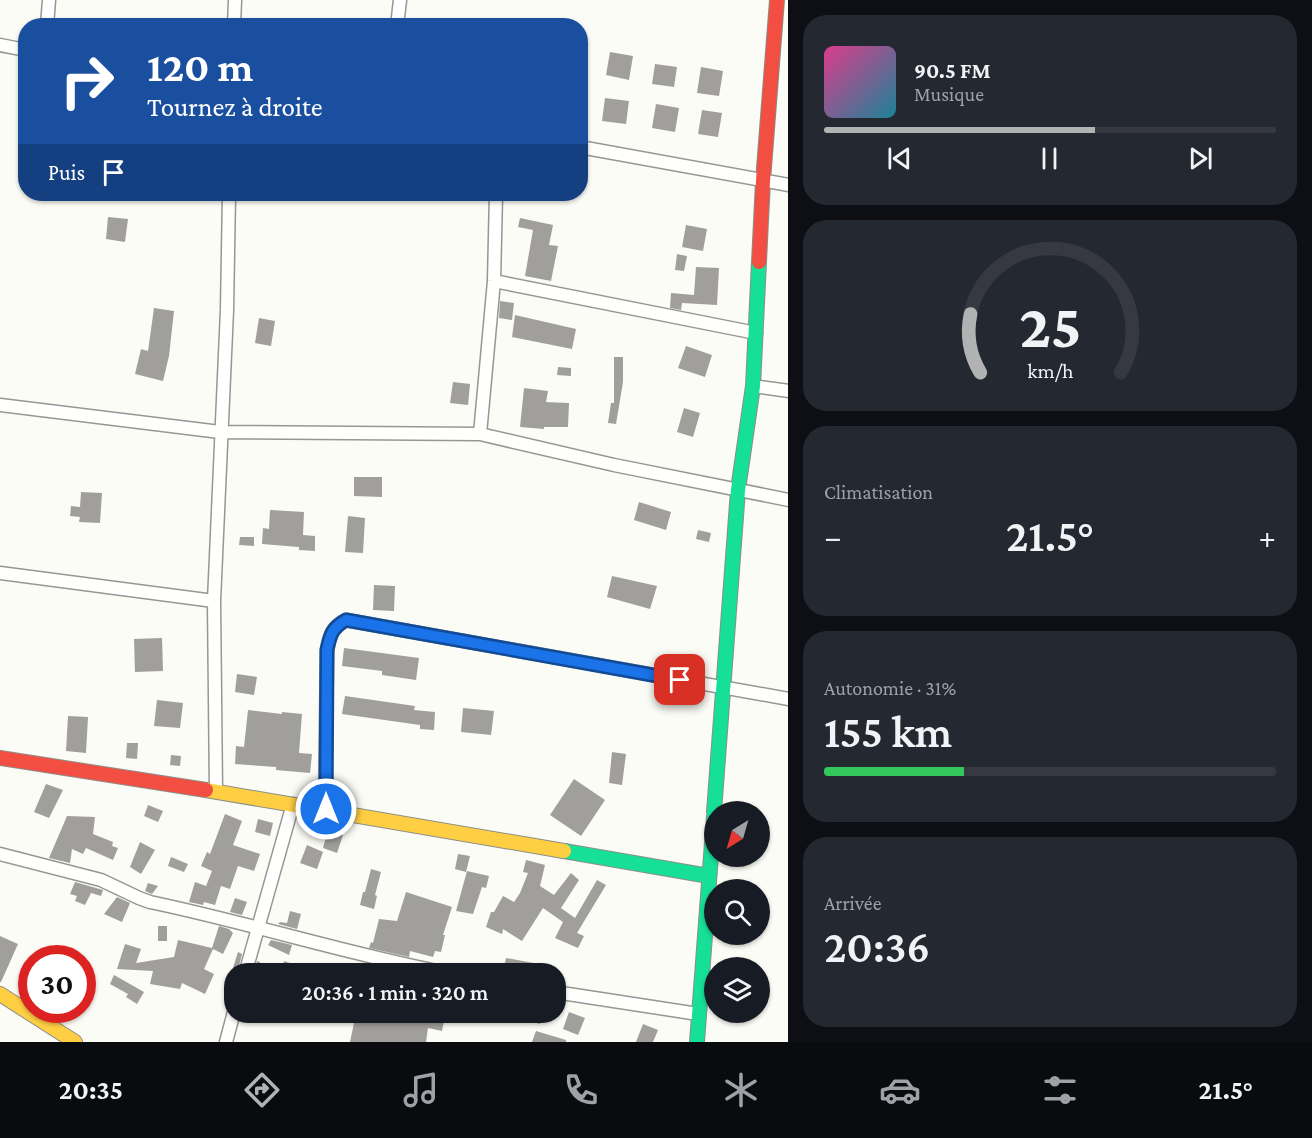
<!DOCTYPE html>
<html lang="fr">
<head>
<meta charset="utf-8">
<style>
	:root { --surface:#171b24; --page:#242831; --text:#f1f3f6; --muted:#9ea1a6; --line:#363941; --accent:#b1b2b2 }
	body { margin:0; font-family:"Crimson Pro",serif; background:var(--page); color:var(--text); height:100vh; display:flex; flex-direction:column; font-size:22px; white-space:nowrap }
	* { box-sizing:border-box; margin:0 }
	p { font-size:20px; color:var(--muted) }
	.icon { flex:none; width:33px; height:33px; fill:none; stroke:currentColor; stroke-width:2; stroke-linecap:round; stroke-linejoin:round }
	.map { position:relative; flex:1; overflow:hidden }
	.side { display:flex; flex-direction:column; gap:15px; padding:15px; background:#0d0f14; width:524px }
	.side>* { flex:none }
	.banner { position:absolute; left:18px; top:18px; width:570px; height:183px; border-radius:24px; box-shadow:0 2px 4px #0004; background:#1a4fa0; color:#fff; overflow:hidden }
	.needle { width:39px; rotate:217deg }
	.controls { position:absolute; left:704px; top:801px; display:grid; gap:12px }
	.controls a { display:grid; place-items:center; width:66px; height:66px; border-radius:50%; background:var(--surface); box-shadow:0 2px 4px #0004; font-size:30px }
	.speed { position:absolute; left:18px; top:945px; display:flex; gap:12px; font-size:30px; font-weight:700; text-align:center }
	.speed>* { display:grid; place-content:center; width:78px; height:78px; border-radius:50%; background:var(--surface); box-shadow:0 2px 4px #0004; line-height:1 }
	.speed .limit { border:9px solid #d22; background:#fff; color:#111 }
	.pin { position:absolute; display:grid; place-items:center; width:51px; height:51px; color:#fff; margin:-26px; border-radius:12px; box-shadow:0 3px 9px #0006 }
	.me { position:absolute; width:66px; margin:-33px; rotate:0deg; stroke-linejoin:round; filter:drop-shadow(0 0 4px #0008) }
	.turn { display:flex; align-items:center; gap:21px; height:126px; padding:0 30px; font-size:27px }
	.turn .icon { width:78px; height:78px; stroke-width:2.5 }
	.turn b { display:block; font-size:42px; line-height:51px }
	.then { display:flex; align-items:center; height:57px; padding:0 30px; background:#0003; gap:12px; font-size:22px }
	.big { font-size:45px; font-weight:600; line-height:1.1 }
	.side .card { flex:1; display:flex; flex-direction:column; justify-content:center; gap:9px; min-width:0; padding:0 21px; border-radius:24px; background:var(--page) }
	.side .dial { align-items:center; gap:0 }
	.dial svg { height:156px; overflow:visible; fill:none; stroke:var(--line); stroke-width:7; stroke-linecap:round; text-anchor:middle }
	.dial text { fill:var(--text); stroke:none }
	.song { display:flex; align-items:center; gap:18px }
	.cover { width:72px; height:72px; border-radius:9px; background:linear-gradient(135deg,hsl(330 70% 55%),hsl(190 70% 35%)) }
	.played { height:6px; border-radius:3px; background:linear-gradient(90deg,var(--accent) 60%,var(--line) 60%) }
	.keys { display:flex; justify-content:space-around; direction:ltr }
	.heat { display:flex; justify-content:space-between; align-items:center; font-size:33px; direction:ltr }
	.charge { height:9px; border-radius:4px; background:linear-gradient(90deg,#34c759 31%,var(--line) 0) }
	.trip { position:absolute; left:224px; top:963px; width:342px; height:60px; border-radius:24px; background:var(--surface); box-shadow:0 2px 4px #0004; font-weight:600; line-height:60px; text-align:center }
	.tabs { display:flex; height:96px; justify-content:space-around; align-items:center; background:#090b0e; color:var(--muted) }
	.tabs .icon { width:42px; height:42px }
	.tabs .selected { color:var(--accent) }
	.tabs b { font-size:27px; color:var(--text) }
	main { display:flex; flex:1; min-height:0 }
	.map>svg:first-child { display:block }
	.building { fill:#a09f9b }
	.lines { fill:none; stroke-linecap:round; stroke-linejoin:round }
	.street-casing { stroke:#969694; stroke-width:15 }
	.fast-casing { stroke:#8d8d8a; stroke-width:16 }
	.slow-casing { stroke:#8d8d8a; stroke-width:16 }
	.jam-casing { stroke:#8d8d8a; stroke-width:16 }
	.street { stroke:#fffffe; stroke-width:12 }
	.fast { stroke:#16e098; stroke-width:14 }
	.slow { stroke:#ffcf43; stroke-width:14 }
	.jam { stroke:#f24e42; stroke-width:14 }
	.route-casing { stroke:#114b97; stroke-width:15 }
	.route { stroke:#1a73e8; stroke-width:10 }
</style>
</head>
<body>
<main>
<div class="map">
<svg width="789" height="1042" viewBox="0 0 789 1042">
	<rect width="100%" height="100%" fill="#fcfcf6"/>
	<path class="building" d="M610,52L633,56L629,80L606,75Z
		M655,64L677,67L674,87L652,84Z
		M701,67L723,71L719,96L697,93Z
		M605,98L629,101L626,124L602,121Z
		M656,104L679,108L675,132L652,128Z
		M702,110L722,113L718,137L698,134Z
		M108,217L128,219L125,242L106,239Z
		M520,218L553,225L549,245L558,246L551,281L525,276L533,230L518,227Z
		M686,225L707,229L703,251L682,247Z
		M677,254L687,256L684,271L675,270Z
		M696,267L719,268L717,305L682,303L681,310L670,308L671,293L694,295Z
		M500,301L514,303L512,320L499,318Z
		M154,308L174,311L169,356L163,381L135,374L141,349L148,351Z
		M515,315L576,329L572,349L512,337Z
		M259,318L275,321L271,346L255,343Z
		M686,346L712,355L705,377L678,368Z
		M614,357H623V382L616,424L608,423L611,403H614Z
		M558,367L571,368V376L557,375Z
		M453,382L470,384L468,405L450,403Z
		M524,388L548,391L546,402L569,403L568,427H544V429L520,427Z
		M684,408L700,413L693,437L677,432Z
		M354,477H382V497L354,496Z
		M81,492L102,493L100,523L79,522L80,517L70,516L71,506L80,507Z
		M639,502L671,512L666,530L634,520Z
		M270,510L304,512L303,535L315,536V551L299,550V547L262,544L263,528L269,529Z
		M348,516L365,518L363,553L345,552Z
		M698,530L711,533L709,542L696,539Z
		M240,537H254V546L239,545Z
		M612,576L657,586L650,609L607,597Z
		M374,585L395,586L394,611L373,610Z
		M162,638L163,671L135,672L134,639Z
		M344,648L419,658L416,680L382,675V671L342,666Z
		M237,674L257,677L254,695L235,692Z
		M345,696L415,706L414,710L435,712L434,730L420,729V725L342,714Z
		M157,700L183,703L180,728L154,726Z
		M463,708L494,711L491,735L461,732Z
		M248,710L282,714V712L302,714L299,753L312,754L310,773L276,770V767L235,764L236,746L244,747Z
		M68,716L88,717L86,753L66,751Z
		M127,743H138L137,759L126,758Z
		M612,752L626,754L622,785L609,783Z
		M171,755L181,756L180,766L170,765Z
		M574,779L605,800L581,836L550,815Z
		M46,784L63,790L49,818L34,812Z
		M148,805L163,811L158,822L144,816Z
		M225,814L242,821L233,845L260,854L254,871L238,866L230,889L221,886L215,905L204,902L203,905L189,902L195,882L206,886L212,871L201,866L207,852L210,854Z
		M67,816L95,817L93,834L113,842L112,846L118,848L113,860L86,848L83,854L72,849L70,863L49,858Z
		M258,819L273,823L270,836L255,832Z
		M328,830L343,835L337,853L323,848Z
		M140,842L155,850L141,874L130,867Z
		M307,845L323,852L317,869L300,863Z
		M458,854L470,856L466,872L455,869Z
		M171,857L188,864L184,872L168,866Z
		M526,860L545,865L540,886L554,895L571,873L579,880L561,908L575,918L597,880L606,885L577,933L584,936L578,948L555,938L563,922L543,908L522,941L503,929L502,934L486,927L491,912H494L503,896L514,902L520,893L528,873L523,872Z
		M371,869L381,872L375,895L377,896L374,909L360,905L363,892H365Z
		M467,871L489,876L486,888L482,887L473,914L456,911Z
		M75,882L103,890L101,896L91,893L85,905L75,901L77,896L70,894Z
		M148,883L158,886L152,894L145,891Z
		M406,892L452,907L443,935H445L441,952L435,951L433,957L410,951L409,957L369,948L371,942L373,943L379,919L397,921Z
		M117,897L130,903L122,922L104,914Z
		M235,898L247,902L242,915L230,912Z
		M290,911L301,914L297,929L278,924L280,922L287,923Z
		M158,926H167V941H158Z
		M219,926L229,929L233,933L223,954L213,949L204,969L214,974L205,994L182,983L180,989L150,984L153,971L117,969L125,944L141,949L136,963L174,957L178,940L212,948Z
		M0,936L18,944L1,982H0Z
		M271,940L292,945L289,955L268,945Z
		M238,952L242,954L237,974H231Z
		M506,958L539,964L537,974L503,972Z
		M257,961L260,962V966L276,971L275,974H254Z
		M284,961L316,972L315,974H287L281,972Z
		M114,975L144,992L137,1004L126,997L128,994L110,984Z
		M379,1012H392L419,1019L421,1013L434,1017L435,1013L445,1016L442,1031L428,1028L426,1042H350L355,1018L377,1023Z
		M509,1012H543L540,1024L509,1015Z
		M569,1012L585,1018L578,1035L563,1029Z
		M643,1024L658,1030L653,1042H636Z
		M536,1031L566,1040V1042H532Z"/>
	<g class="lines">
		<g class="street-casing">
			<path id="street" d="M47,26L49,0
				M234,26L235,0
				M397,26L400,0
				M0,45L26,50
				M580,147L789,185
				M496,194L494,281L480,434L614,465L789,500
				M494,281L756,333
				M753,386L789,391
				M0,405L220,432L480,434
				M0,573L214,601
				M216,792L214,601L227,310L229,194
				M325,809L327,650C330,635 332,627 346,620L789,699
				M0,854L101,880L139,898L150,902C251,923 350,955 451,974
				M245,974L293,804
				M555,992L698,1014
				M226,1042L234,1012"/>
		</g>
		<g class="fast-casing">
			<path id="fast" d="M714,812L738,490L753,386L759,262
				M564,851L709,876
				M697,1042L714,816"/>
		</g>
		<g class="slow-casing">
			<path id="slow" d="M206,790L564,851
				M0,994L75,1042"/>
		</g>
		<g class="jam-casing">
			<path id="jam" d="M759,262L763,181L777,0
				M0,758L206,790"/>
		</g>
		<use href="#street" class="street"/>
		<use href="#fast" class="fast"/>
		<use href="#slow" class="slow"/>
		<use href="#jam" class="jam"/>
	</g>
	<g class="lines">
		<g class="route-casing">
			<path id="route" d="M326,809L327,650C330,635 332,628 346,620L680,680"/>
		</g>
		<use href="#route" class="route"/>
	</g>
</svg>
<div class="controls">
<a><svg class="needle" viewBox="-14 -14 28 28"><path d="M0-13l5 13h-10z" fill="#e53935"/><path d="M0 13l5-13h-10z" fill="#9ea1a6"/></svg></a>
<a><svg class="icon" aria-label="search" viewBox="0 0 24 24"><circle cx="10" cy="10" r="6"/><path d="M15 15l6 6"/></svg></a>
<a><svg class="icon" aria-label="layers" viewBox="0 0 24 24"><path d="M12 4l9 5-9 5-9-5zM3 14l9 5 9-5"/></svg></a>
</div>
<div class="speed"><div class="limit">30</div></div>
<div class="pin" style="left:680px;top:680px;background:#d93025"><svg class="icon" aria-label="arrive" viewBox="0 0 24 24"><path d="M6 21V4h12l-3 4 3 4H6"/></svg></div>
<svg class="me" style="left:326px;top:809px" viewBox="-20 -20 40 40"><circle r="17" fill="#1a73e8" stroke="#fff" stroke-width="3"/><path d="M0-11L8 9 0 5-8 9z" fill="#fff"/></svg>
<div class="trip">20:36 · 1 min · 320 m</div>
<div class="banner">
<div class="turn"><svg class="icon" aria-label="right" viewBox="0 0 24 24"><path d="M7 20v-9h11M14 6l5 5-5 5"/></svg><div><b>120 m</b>Tournez à droite</div></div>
<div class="then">Puis<svg class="icon" aria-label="arrive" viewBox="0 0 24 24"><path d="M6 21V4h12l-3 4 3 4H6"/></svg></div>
</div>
</div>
<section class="side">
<div class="card">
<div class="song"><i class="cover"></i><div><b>90.5 FM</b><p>Musique</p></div></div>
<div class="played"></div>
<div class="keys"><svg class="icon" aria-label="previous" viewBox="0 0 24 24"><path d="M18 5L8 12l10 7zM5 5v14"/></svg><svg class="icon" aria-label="pause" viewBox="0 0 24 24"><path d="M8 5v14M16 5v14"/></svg><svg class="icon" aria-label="next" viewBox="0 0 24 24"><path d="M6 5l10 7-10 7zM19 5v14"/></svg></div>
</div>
<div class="card dial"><svg viewBox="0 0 100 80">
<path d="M14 69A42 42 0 1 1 86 69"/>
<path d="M14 69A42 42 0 0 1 9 39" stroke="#b1b2b2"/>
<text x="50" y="56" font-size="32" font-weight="700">25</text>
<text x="50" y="72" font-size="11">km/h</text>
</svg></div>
<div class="card"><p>Climatisation</p>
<div class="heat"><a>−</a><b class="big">21.5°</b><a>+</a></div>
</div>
<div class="card"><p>Autonomie · 31%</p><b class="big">155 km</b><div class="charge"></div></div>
<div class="card"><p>Arrivée</p><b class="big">20:36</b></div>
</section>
</main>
<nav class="tabs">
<b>20:35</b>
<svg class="icon selected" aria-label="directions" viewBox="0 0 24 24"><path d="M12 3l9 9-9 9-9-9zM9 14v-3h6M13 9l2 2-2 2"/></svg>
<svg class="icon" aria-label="music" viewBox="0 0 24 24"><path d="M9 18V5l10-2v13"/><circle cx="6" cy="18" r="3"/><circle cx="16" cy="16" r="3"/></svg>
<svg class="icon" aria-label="phone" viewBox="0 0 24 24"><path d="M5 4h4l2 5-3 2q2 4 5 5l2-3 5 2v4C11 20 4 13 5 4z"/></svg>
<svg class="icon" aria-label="climate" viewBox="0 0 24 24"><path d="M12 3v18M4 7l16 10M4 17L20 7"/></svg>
<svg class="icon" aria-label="car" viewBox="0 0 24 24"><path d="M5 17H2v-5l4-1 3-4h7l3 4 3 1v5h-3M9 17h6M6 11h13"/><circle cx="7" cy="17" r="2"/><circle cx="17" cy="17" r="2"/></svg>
<svg class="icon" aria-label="filters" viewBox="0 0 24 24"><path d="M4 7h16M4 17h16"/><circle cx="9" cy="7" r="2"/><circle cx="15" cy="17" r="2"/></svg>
<b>21.5°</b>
</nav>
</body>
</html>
